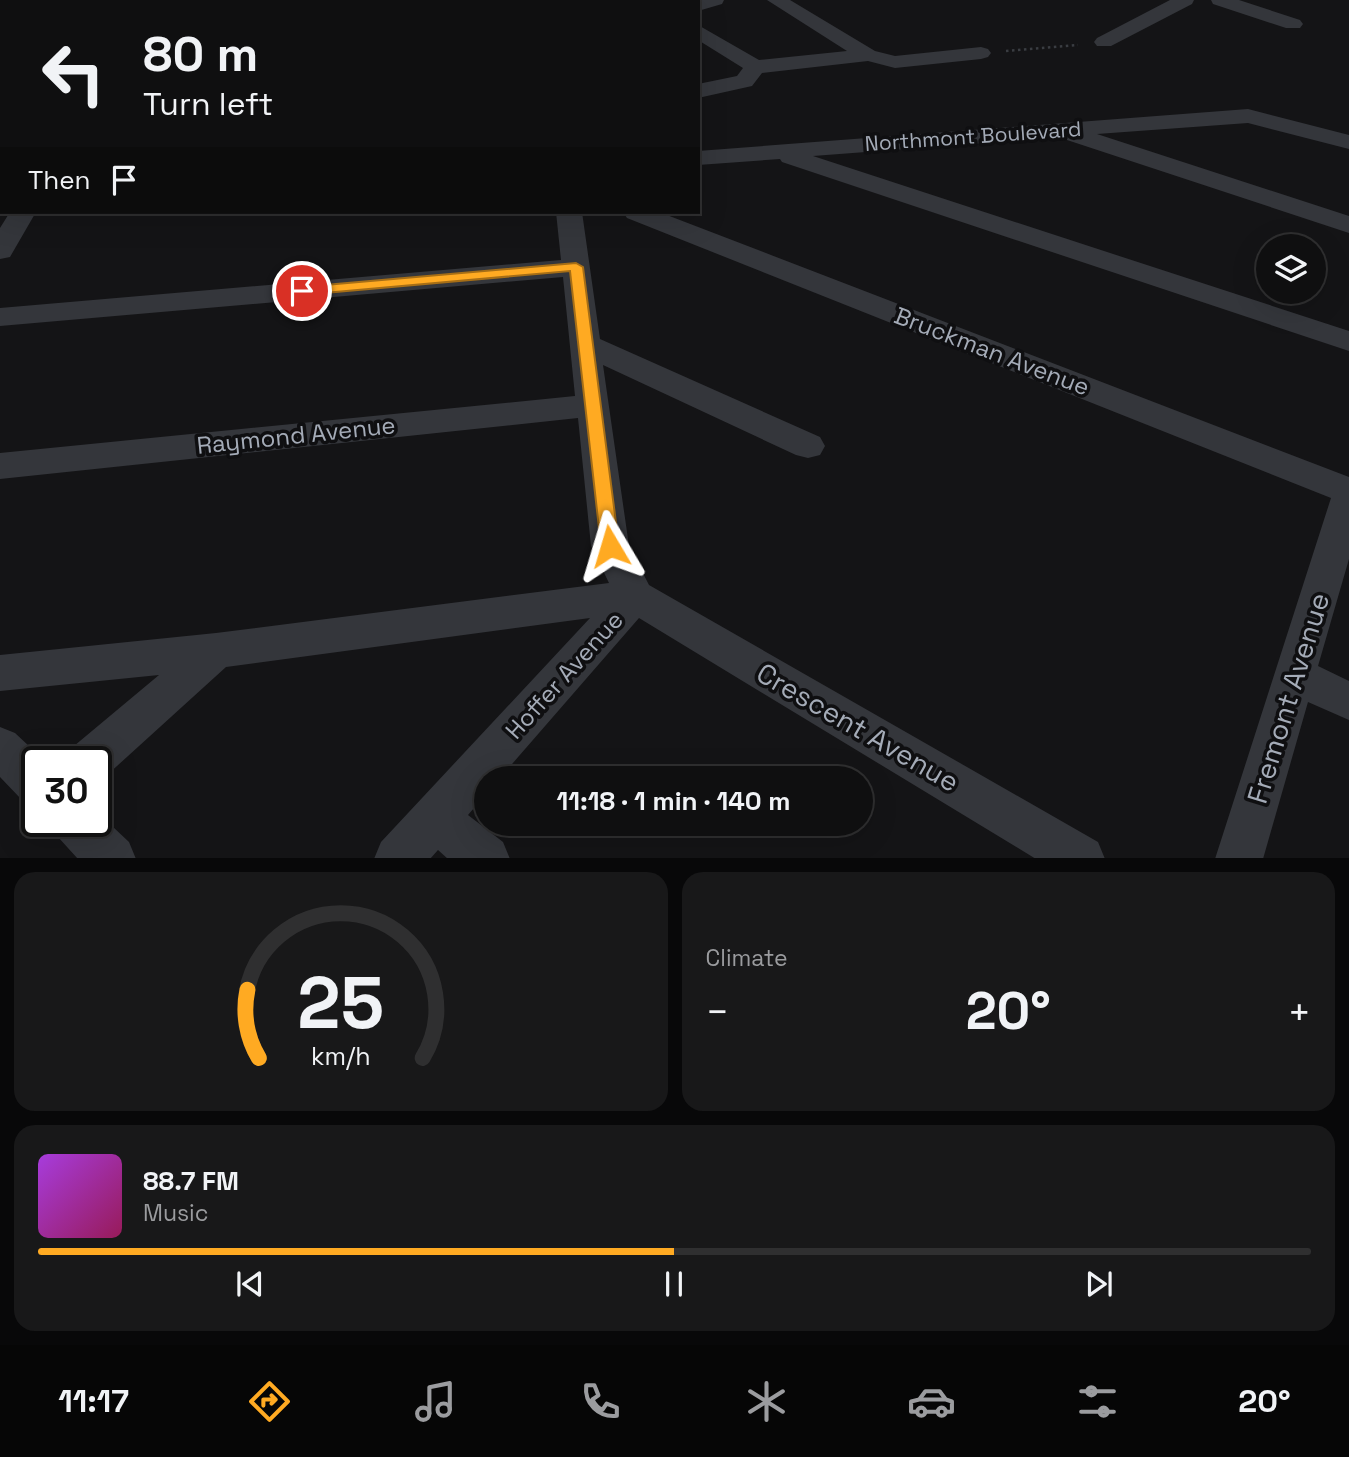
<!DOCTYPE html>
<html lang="en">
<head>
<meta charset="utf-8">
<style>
	:root { --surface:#0f0f10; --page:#181819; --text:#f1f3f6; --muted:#9b9c9f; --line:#2f2f30; --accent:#fa2 }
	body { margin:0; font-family:"Space Grotesk",sans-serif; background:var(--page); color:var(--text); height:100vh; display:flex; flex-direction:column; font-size:26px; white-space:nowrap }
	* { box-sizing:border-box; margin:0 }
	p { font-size:23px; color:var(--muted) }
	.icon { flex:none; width:38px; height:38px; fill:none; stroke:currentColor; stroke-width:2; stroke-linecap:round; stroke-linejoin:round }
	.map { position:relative; height:858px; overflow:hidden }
	.drawer { display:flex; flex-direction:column; gap:14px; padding:14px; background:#080809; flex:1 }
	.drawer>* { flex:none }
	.guide { position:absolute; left:0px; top:0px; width:700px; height:214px; box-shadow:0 7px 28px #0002,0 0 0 2px var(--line); background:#0f0f10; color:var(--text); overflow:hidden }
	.controls { position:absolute; left:1256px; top:234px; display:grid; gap:14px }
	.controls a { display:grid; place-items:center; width:70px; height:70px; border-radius:50%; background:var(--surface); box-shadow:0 7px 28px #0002,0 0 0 2px var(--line); font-size:35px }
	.speed { position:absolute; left:21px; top:746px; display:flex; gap:14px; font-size:35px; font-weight:700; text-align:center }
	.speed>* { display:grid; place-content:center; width:91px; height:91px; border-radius:50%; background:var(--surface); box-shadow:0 7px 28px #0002,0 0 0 2px var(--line); line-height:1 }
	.speed .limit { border:4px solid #111; border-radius:10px; background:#fff; color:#111 }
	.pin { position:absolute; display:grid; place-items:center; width:60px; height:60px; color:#fff; margin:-30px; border:4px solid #fff; border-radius:50%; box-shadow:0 2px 7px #0007 }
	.me { position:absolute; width:77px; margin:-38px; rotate:353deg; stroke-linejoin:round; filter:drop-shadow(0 0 5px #0008) }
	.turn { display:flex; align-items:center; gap:24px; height:147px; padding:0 28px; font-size:32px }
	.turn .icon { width:91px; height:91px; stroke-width:2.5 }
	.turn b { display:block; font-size:49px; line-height:60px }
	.then { display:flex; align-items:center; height:66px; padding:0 28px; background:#0003; gap:14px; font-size:26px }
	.big { font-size:52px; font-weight:700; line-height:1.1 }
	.drawer .card { flex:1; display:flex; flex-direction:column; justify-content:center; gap:10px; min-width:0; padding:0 24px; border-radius:21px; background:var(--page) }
	.drawer .dial { align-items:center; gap:0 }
	.dial svg { height:182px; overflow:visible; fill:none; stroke:var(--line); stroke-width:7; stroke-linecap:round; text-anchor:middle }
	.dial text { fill:var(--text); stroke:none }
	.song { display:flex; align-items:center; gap:21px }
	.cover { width:84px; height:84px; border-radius:10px; background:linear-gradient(135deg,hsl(280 70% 55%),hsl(330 70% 35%)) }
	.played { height:7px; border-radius:4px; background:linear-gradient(90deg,var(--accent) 50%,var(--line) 50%) }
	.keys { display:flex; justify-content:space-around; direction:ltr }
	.heat { display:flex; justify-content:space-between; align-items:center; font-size:38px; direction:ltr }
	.drawer .tiles { flex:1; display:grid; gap:14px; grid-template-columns:1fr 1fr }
	.card:last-child { grid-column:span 2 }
	.trip { position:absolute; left:474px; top:766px; width:399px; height:70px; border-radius:35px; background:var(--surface); box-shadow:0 7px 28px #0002,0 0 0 2px var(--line); font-weight:700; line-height:70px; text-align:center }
	.tab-bar { display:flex; height:112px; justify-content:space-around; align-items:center; background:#060606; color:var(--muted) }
	.tab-bar .icon { width:49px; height:49px }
	.tab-bar .on { color:var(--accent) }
	.tab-bar b { font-size:32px; color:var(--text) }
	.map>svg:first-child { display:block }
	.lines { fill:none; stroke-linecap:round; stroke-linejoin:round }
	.path { stroke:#3a3d42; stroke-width:2.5; stroke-dasharray:2.5 3.5; stroke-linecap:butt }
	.minor { fill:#34363b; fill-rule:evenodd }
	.major { fill:#50535a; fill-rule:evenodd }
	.route { fill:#fa2; stroke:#a66e16; stroke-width:2 }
	.labels { text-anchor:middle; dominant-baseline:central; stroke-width:7; stroke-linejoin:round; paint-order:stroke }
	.far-street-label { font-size:21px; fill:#a4abb7; stroke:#0f0f11 }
	.street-label { font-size:24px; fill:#a4abb7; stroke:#0f0f11 }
	.near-street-label { font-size:28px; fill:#a4abb7; stroke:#0f0f11 }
</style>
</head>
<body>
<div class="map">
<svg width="1349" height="859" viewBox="0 0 1349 859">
	<rect width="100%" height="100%" fill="#141416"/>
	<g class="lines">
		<path class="path" d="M1006,51L1078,45"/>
		<path class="minor" d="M83,0H101L102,2H82Z
			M228,0H249L227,2Z
			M494,0H518L493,2Z
			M694,0H724L722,4L698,11V2H691Z
			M767,0H790L875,51L895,56L981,47L988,49L991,53L988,57L981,59L895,68L868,61L762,73L752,86L698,98V84L737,76L743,68L698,40V25L759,60L847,51Z
			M1170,0H1194L1192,4L1111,46H1097L1094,42L1097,38Z
			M1211,0H1239L1300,20L1303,24L1300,28H1286L1213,4Z
			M0,28H2V40H0Z
			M1248,109L1349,135V149L1248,123L1097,134L1349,216V233L1067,140L1065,137L813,156L1349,331V351L782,162L780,159L698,165V151Z
			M10,212H36L10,257L0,259V228Z
			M556,212H582L600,339L820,437L825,446L820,455L808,458L796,455L603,365L629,546L649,585L1098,842L1105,859H1036L639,618L499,779H486V794L468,815L503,842L510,859H448L438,850L430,859H374L381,842L590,618L226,667L106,776L96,779V761H68L74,746L159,675L0,691V655L216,633L609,583L591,546L578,418L0,479V453L575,396L563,277L0,326V308L561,260Z
			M623,212H659L1349,477V559L1318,666L1349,681V720L1308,702L1263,859H1215L1331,498L627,218Z
			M0,727L15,733L45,761H37V805L21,799L0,777Z
			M96,811L129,842L136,859H78L58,837L51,821H96Z"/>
		<path class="major" d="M274,0H303L273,2Z
			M0,58H2V72H0Z"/>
	</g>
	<path class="route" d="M576,263L583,267L619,546L616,551H604L601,546L570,271L302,295L295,291L302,287Z"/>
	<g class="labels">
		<g class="far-street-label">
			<text transform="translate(973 136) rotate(-4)">Northmont Boulevard</text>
		</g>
		<g class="street-label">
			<text transform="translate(992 351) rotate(21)">Bruckman Avenue</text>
			<text transform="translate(296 435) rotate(-6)">Raymond Avenue</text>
			<text transform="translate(564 675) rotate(-48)">Hoffer Avenue</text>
		</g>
		<g class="near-street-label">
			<text transform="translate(1288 698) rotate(-73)">Fremont Avenue</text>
			<text transform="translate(858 727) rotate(30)">Crescent Avenue</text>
		</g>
	</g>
</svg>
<div class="controls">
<a><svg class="icon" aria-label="layers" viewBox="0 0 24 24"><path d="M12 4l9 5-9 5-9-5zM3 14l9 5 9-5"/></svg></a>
</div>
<div class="speed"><div class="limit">30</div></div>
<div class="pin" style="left:302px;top:291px;background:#d93025"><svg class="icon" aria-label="arrive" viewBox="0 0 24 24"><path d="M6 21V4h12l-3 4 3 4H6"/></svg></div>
<svg class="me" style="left:610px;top:546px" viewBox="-20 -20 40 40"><path d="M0-17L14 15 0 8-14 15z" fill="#fa2" stroke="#fff" stroke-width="4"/></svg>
<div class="trip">11:18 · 1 min · 140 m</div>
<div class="guide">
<div class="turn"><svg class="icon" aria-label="left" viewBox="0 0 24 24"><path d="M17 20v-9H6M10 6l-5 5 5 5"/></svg><div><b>80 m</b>Turn left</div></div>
<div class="then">Then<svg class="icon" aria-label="arrive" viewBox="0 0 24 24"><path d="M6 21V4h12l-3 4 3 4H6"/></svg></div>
</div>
</div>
<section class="drawer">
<div class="tiles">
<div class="card dial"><svg viewBox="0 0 100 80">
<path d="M14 69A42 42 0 1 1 86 69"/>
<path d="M14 69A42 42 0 0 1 9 39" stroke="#fa2"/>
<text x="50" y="56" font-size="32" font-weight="700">25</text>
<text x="50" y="72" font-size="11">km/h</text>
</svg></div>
<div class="card"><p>Climate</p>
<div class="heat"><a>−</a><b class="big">20°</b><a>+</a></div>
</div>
<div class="card">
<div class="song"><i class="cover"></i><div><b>88.7 FM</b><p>Music</p></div></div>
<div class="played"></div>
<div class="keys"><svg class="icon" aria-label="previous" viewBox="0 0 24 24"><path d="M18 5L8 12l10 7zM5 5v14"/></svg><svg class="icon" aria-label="pause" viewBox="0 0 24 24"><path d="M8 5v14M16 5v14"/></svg><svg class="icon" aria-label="next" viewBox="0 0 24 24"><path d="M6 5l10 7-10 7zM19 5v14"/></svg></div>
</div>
</div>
</section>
<nav class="tab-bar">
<b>11:17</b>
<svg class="icon on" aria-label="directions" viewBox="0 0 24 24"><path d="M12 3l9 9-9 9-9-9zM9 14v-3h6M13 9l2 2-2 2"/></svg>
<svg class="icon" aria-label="music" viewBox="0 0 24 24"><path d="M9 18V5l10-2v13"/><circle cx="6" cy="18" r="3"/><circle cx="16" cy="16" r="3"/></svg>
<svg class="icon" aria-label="phone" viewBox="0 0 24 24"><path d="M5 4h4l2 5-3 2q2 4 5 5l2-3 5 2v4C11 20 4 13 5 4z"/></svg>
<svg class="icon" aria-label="climate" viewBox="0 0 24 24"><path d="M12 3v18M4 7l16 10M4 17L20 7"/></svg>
<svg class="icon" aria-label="car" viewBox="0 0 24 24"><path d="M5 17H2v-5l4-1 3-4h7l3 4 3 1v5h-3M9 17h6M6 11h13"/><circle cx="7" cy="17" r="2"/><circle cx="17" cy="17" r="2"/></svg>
<svg class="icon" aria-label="filters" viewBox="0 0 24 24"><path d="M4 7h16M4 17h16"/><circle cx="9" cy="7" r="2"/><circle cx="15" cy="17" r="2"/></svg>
<b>20°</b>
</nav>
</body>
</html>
